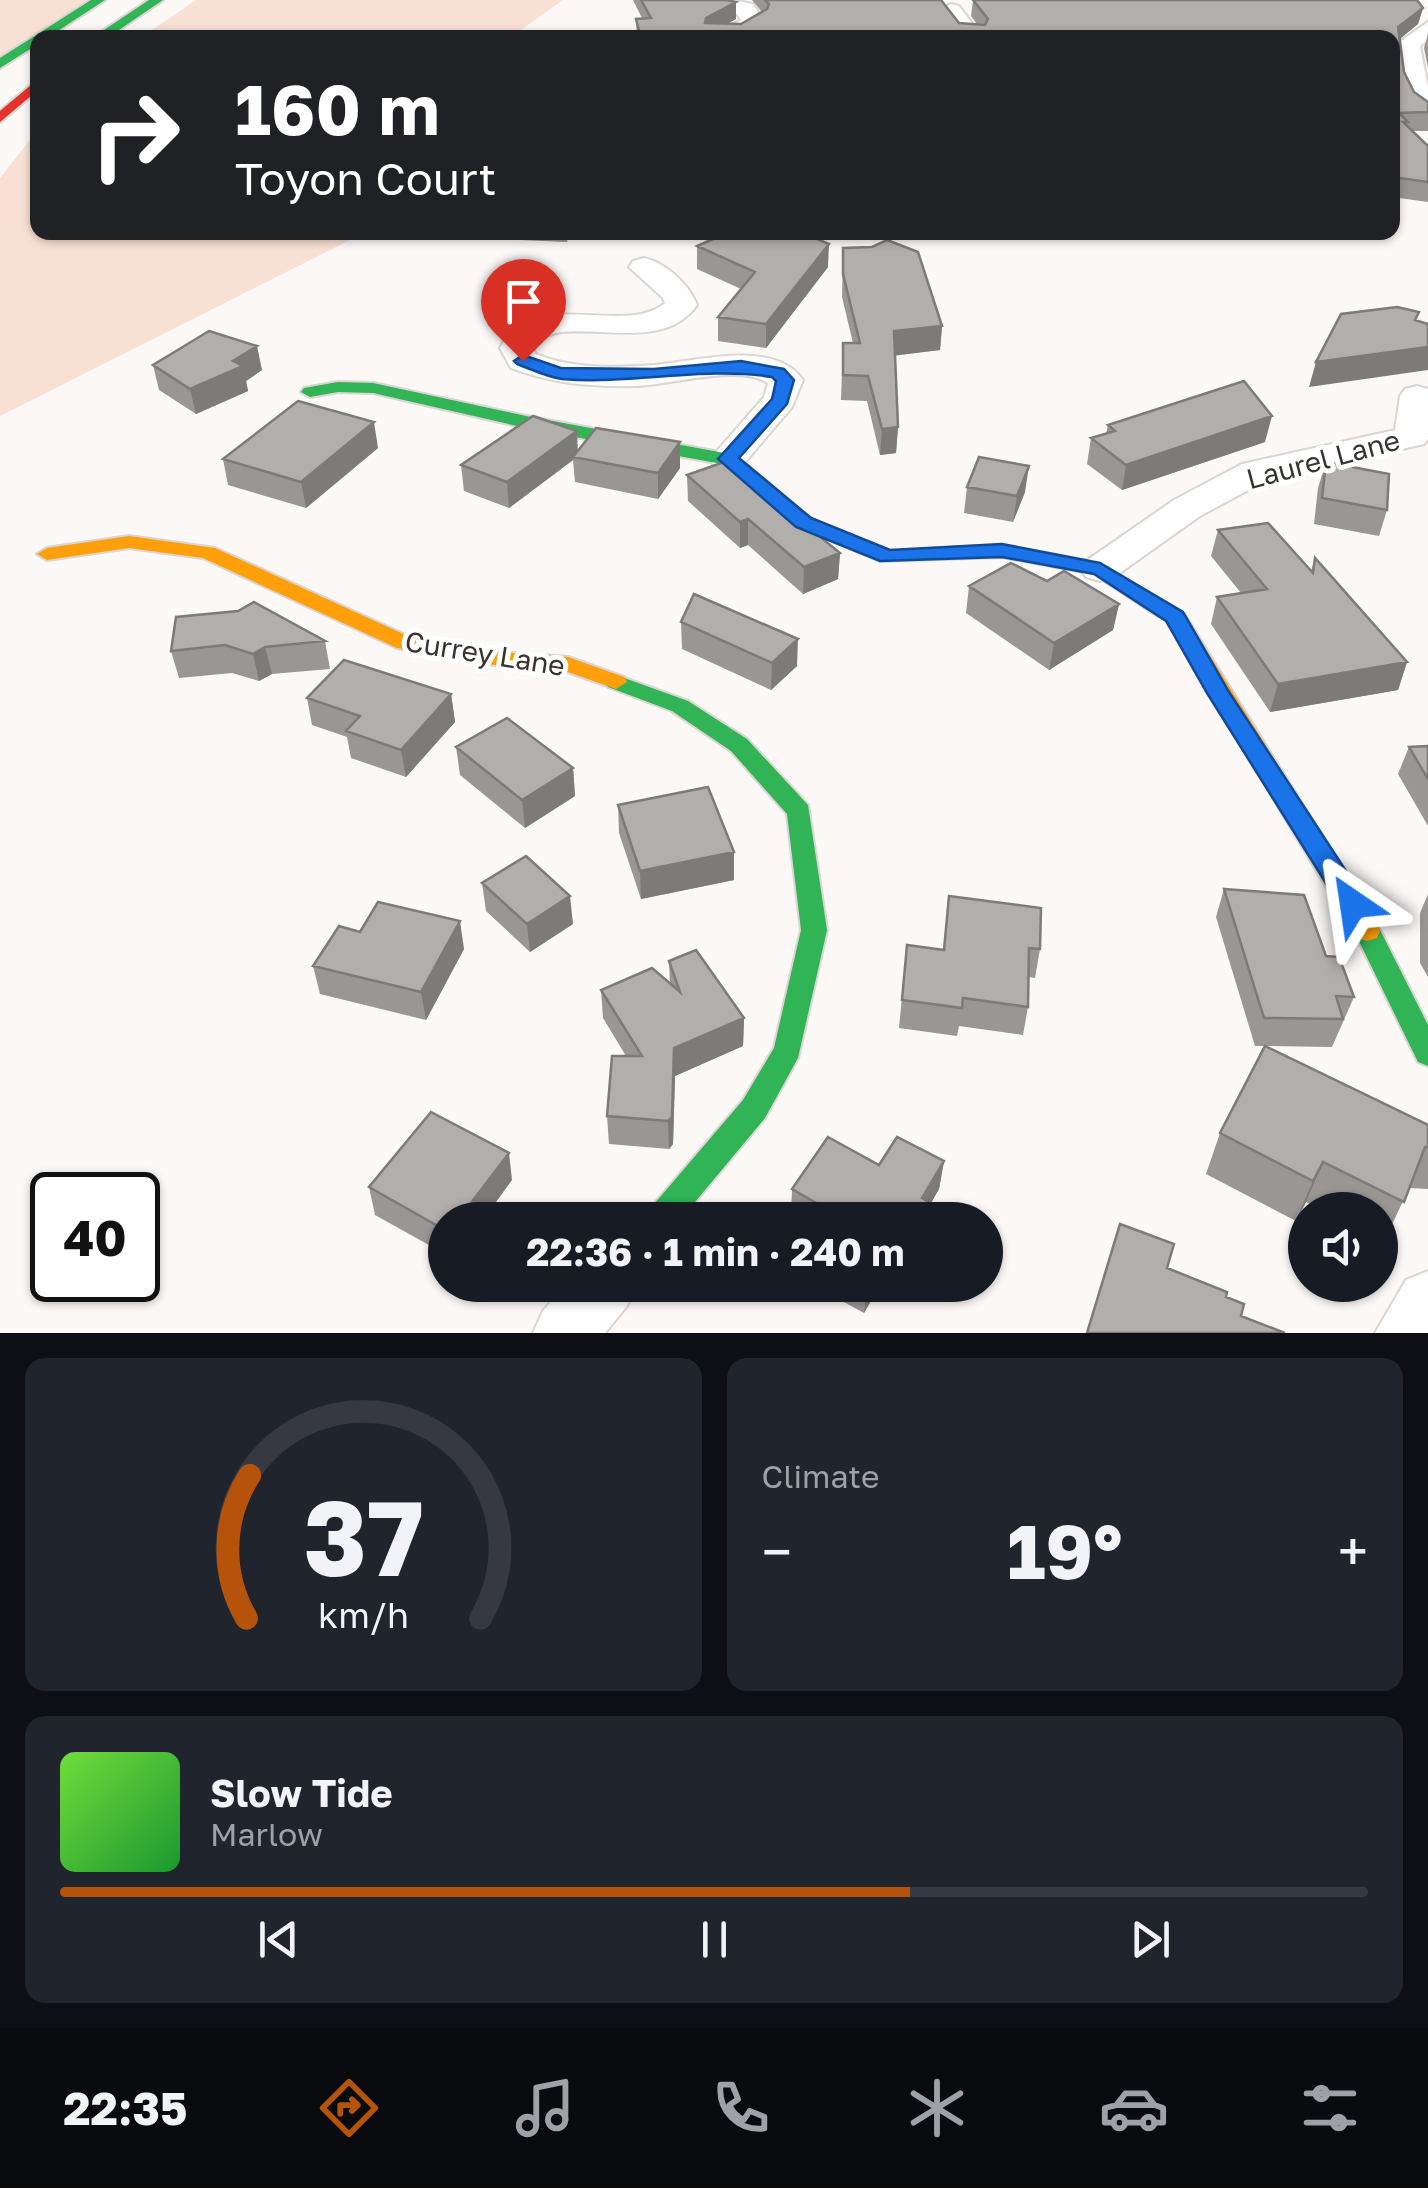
<!DOCTYPE html>
<html lang="en">
<head>
<meta charset="utf-8">
<style>
	:root { --surface:#171b24; --page:#20242c; --text:#f1f3f6; --muted:#9ea1a6; --line:#363941; --accent:#b45309 }
	body { margin:0; font-family:"Golos Text",sans-serif; background:var(--page); color:var(--text); height:100vh; display:flex; flex-direction:column; font-size:38px; white-space:nowrap }
	* { box-sizing:border-box; margin:0 }
	p { font-size:32px; color:var(--muted) }
	.icon { flex:none; width:55px; height:55px; fill:none; stroke:currentColor; stroke-width:2; stroke-linecap:round; stroke-linejoin:round }
	.map { position:relative; height:1333px; overflow:hidden }
	.sheet { display:flex; flex-direction:column; gap:25px; padding:25px; background:#0d0f14; flex:1 }
	.sheet>* { flex:none }
	.guide { position:absolute; left:30px; top:30px; width:1370px; height:210px; border-radius:20px; box-shadow:0 2px 8px #0004; background:#202124; color:#fff; overflow:hidden }
	.buttons { position:absolute; left:1288px; top:1192px; display:grid; gap:20px }
	.buttons a { display:grid; place-items:center; width:110px; height:110px; border-radius:50%; background:var(--surface); box-shadow:0 2px 8px #0004; font-size:50px }
	.speed { position:absolute; left:30px; top:1172px; display:flex; gap:20px; font-size:50px; font-weight:700; text-align:center }
	.speed>* { display:grid; place-content:center; width:130px; height:130px; border-radius:50%; background:var(--surface); box-shadow:0 2px 8px #0004; line-height:1 }
	.speed .limit { border:5px solid #111; border-radius:15px; background:#fff; color:#111 }
	.pin { position:absolute; display:grid; place-items:center; width:85px; height:85px; color:#fff; margin:-102px -42px; border-radius:50% 50% 50% 0; rotate:-45deg; box-shadow:0 0 10px #0007 }
	.pin .icon { rotate:45deg }
	.me { position:absolute; width:110px; margin:-55px; rotate:328deg; stroke-linejoin:round; filter:drop-shadow(0 0 8px #0008) }
	.turn { display:flex; align-items:center; gap:35px; height:210px; padding:0 40px; font-size:45px }
	.turn .icon { width:130px; height:130px; stroke-width:2.5 }
	.turn b { display:block; font-size:70px; line-height:85px }
	.big { font-size:75px; font-weight:700; line-height:1.1 }
	.sheet .tile { flex:1; display:flex; flex-direction:column; justify-content:center; gap:15px; min-width:0; padding:0 35px; border-radius:20px; background:var(--page) }
	.sheet .dial { align-items:center; gap:0 }
	.dial svg { height:260px; overflow:visible; fill:none; stroke:var(--line); stroke-width:7; stroke-linecap:round; text-anchor:middle }
	.dial text { fill:var(--text); stroke:none }
	.song { display:flex; align-items:center; gap:30px }
	.cover { width:120px; height:120px; border-radius:15px; background:linear-gradient(135deg,hsl(100 70% 55%),hsl(130 70% 35%)) }
	.played { height:10px; border-radius:5px; background:linear-gradient(90deg,var(--accent) 65%,var(--line) 65%) }
	.keys { display:flex; justify-content:space-around; direction:ltr }
	.heat { display:flex; justify-content:space-between; align-items:center; font-size:55px; direction:ltr }
	.sheet .tiles { flex:1; display:grid; gap:25px; grid-template-columns:1fr 1fr }
	.tile:last-child { grid-column:span 2 }
	.trip { position:absolute; left:428px; top:1202px; width:575px; height:100px; border-radius:50px; background:var(--surface); box-shadow:0 2px 8px #0004; font-weight:700; line-height:100px; text-align:center }
	.dock { display:flex; height:160px; justify-content:space-around; align-items:center; background:#090b0e; color:var(--muted) }
	.dock .icon { width:70px; height:70px }
	.dock .active { color:var(--accent) }
	.dock b { font-size:45px; color:var(--text) }
	.map>svg:first-child { display:block }
	.green { fill:#f8e0d5 }
	.lines { fill:none; stroke-linecap:round; stroke-linejoin:round }
	.street-casing { stroke:#dad5d3; stroke-width:4 }
	.fast-casing { stroke:#dad5d3; stroke-width:4 }
	.slow-casing { stroke:#dad5d3; stroke-width:4 }
	.jam-casing { stroke:#dad5d3; stroke-width:4 }
	.street { fill:#fefefe; fill-rule:evenodd }
	.fast { fill:#30b455; fill-rule:evenodd }
	.slow { fill:#ff9f0a; fill-rule:evenodd }
	.jam { fill:#e5322d; fill-rule:evenodd }
	.wall { fill:#999694 }
	.shaded-wall { fill:#7d7a78 }
	.building { fill:#b2aeac; stroke:#7d7a78; stroke-width:2.5 }
	.route { fill:#1a73e8; stroke:#114b97; stroke-width:2.5 }
	.labels { text-anchor:middle; dominant-baseline:central; stroke-width:10; stroke-linejoin:round; paint-order:stroke }
	.street-label { font-size:28px; fill:#393330; stroke:#fff }
</style>
</head>
<body>
<div class="map">
<svg width="1428" height="1333" viewBox="0 0 1428 1333">
	<rect width="100%" height="100%" fill="#fbf8f6"/>
	<path class="green" d="M0,0H99L0,63Z
		M196,0H563L511,37H142Z
		M37,131L38,232L364,233L0,416V178Z"/>
	<g class="lines">
		<g class="street-casing">
			<path id="street" d="M733,0L753,4L765,23L739,38H708L741,20L737,14L697,6L694,1Z
				M951,4L959,6L983,38H960L940,11Z
				M1428,22V40L1420,46L1428,87V119C1398,111 1401,70 1397,44Z
				M644,258C666,263 689,284 697,305C657,362 558,307 532,348L536,354C573,369 614,368 653,365C694,362 774,338 803,380L792,407L741,467L728,470L715,467L710,459L764,397L768,383C738,364 671,385 636,386C593,387 552,384 511,368L500,348C504,342 508,333 513,328C549,297 631,333 665,303L663,298L629,267L633,261Z
				M1417,386L1428,389V439L1424,444L1267,480L1200,516L1114,577L1100,581L1086,577L1080,569L1086,561L1174,500L1242,464L1395,430L1400,396L1405,389Z
				M1428,1271V1333H1375L1406,1280Z
				M565,1285H636L627,1306L605,1333H533L543,1311Z"/>
		</g>
		<g class="fast-casing">
			<path id="fast" d="M91,0H105L47,38H38V44L0,68V58Z
				M149,0H163L107,38H92Z
				M338,382L373,383L526,416L735,455L810,518L890,551L1002,545L1100,563L1177,611L1174,616H1158L1094,574L1002,557L880,561L796,526L722,464L526,428L373,393L338,392L310,397L301,392L304,388Z
				M616,675L688,701L747,739L808,805L827,930L798,1058L765,1118L680,1220H644L649,1210L743,1100L774,1048L801,930L787,814L731,751L672,711L608,687L605,682L608,677Z
				M1367,921L1377,924L1428,1025V1066L1418,1062L1354,931L1357,924Z"/>
		</g>
		<g class="slow-casing">
			<path id="slow" d="M129,536L215,548L410,637L501,652L568,657L624,677L627,682L616,689L565,671L501,666L397,648L203,558L129,548L47,560L37,554L47,548Z
				M1166,604L1186,617L1377,924L1380,931L1377,938L1367,941L1357,938L1167,621L1155,611Z"/>
		</g>
		<g class="jam-casing">
			<path id="jam" d="M38,79V90L0,122V111Z"/>
		</g>
		<use href="#street" class="street"/>
		<use href="#fast" class="fast"/>
		<use href="#slow" class="slow"/>
		<use href="#jam" class="jam"/>
	</g>
	<path class="wall" d="M633,0H727L736,19L726,24H741L762,12L752,0H941L959,23L977,24L971,16L973,0L1423,8L1418,24L1400,39L1404,72L1414,92L1428,102V131H1412L1428,146V202L1392,197V38H637L636,19L642,18Z
		M1428,34V68L1424,48Z
		M519,232H570L567,242L519,240Z
		M697,246L828,267L766,348L718,341V317L741,289L697,269Z
		M843,248L942,326L940,350L895,355L898,427L896,453L880,455L867,401L841,400L843,343H853L842,297Z
		M153,365L262,370L246,381L248,391L196,414L159,390Z
		M1108,425L1265,442L1122,490L1087,464L1091,438L1106,434Z
		M680,442V468L658,499L575,482L573,460L509,508L464,491L461,465L578,451Z
		M378,448L306,508L228,485L223,459Z
		M1326,462L1387,510L1379,536L1314,524L1318,488Z
		M687,475L840,553L838,579L803,594L748,545L740,548L688,501Z
		M967,487L1025,492L1013,522L964,513Z
		M1218,530L1311,571L1315,558L1407,662L1398,690L1270,712L1211,624L1217,597L1241,593L1211,556Z
		M1047,581L1119,604L1113,630L1049,670L966,613L969,586Z
		M176,617L325,641L330,669L272,674L259,681L232,673L179,678L171,651Z
		M681,622L797,666L771,690L682,649Z
		M451,694L455,722L406,777L351,758L347,737L312,725L307,698Z
		M1428,746V826L1398,774L1409,747Z
		M456,747L573,768L575,796L525,828L460,775Z
		M618,805L734,880L641,899L619,833Z
		M482,883L573,924L530,952L486,911Z
		M1224,889L1326,956L1354,997L1332,1047L1265,1046L1428,1125V1189L1409,1188L1384,1242L1380,1239V1210H1322L1306,1202L1296,1221L1206,1174L1220,1133L1265,1046H1255L1216,917Z
		M1428,894V977L1420,963V913Z
		M949,896L1040,949L1035,978L1029,977L1028,1007L1023,1035L959,1026L957,1036L899,1028L907,945L943,950Z
		M360,932L464,949L426,1020L320,994L313,966Z
		M669,961L744,1018L743,1046L675,1076L673,1144L669,1149L609,1144L607,1116L626,1056L603,1018L601,990L670,984Z
		M944,1161L939,1189L931,1203L948,1213L947,1220H797L791,1216L792,1189L879,1165Z
		M512,1180L445,1220V1254L375,1215L369,1187Z
		M819,1285H880L864,1313L818,1288Z"/>
	<path class="shaded-wall" d="M736,2V19L706,35V18Z
		M1423,8L1418,24L1393,44L1398,27Z
		M829,244L828,267L766,348V324Z
		M942,326L940,350L892,356L894,331Z
		M257,346L262,370L246,381L248,391L196,414L190,389Z
		M1428,347V370L1309,387L1316,362Z
		M1272,416L1265,442L1122,490L1126,465Z
		M374,422L378,448L306,508L301,482Z
		M898,427L896,453L880,455L882,429Z
		M577,431L578,456L573,457V460L509,508L507,482Z
		M680,442V468L658,499V473Z
		M1029,466L1025,492L1013,522L1017,496Z
		M748,519V545L740,548V522Z
		M840,553L838,579L803,594L804,567Z
		M1119,604L1113,630L1049,670L1054,643Z
		M798,639L797,666L771,690L772,663Z
		M265,647L272,674L259,681L253,654Z
		M1407,662L1398,690L1270,712L1278,684Z
		M451,694L455,722L406,777L401,750Z
		M573,768L575,796L525,828L522,800Z
		M734,852V880L641,899L640,871Z
		M570,896L573,924L530,952L527,924Z
		M460,921L464,949L426,1020L421,992Z
		M744,1018L743,1046L675,1076L673,1144L669,1149L668,1121L674,1048Z
		M509,1153L512,1180L483,1220H458Z
		M944,1161L939,1189L921,1220L922,1198Z
		M1323,1162L1306,1202L1296,1221L1313,1181Z
		M867,1285H880L864,1313L867,1286Z"/>
	<path class="building" d="M641,0H727L736,2L706,18L705,23L741,24L767,9L769,4L765,0H941L959,23L985,25L988,19L973,0H1417L1423,8L1398,27L1404,72L1414,92L1428,102V112L1399,113L1408,122H1403L1428,146V182L1392,177V38H641L636,19L651,18Z
		M729,232H801L829,244L766,324L718,317L755,272L697,246Z
		M887,240L918,252L942,326L894,331L898,427L882,429L868,376L843,375V343H860L843,274V248L872,247Z
		M1397,307L1419,312L1415,320L1428,324V347L1316,362L1341,314Z
		M209,331L257,346L233,361L243,366L190,389L153,365Z
		M1244,381L1272,416L1126,465L1091,438L1115,431L1108,425Z
		M298,401L374,422L301,482L223,459Z
		M533,416L577,431L507,482L461,465Z
		M596,428L680,442L658,473L573,457Z
		M979,457L1029,466L1017,496L967,487Z
		M727,461L840,553L804,567L748,519L740,522L687,475Z
		M1326,462L1389,474L1387,510L1322,498Z
		M1268,523L1313,573L1315,558L1407,662L1278,684L1217,597L1267,589L1218,530Z
		M1011,563L1047,581L1064,571L1119,604L1054,643L969,586Z
		M694,594L798,639L772,663L681,622Z
		M254,602L325,641L265,647L253,654L225,645L171,651L176,617L238,611Z
		M344,660L451,694L401,750L346,731L360,716L307,698Z
		M507,718L573,768L522,800L456,747Z
		M1428,746V779L1409,747Z
		M708,787L734,852L640,871L618,805Z
		M526,856L570,896L527,924L482,883Z
		M1224,889L1304,895L1326,956L1339,957L1354,997L1336,996L1343,1019L1264,1018Z
		M949,896L1041,908L1040,949L1029,948L1028,1007L963,998L962,1008L902,1000L907,945L944,950Z
		M378,902L460,921L421,992L313,966L339,926L360,932Z
		M696,950L744,1018L674,1048L672,1117L668,1121L607,1116L612,1056H642L601,990L652,968L680,992L669,961Z
		M1265,1046L1428,1125V1147H1425L1404,1202L1323,1162L1313,1181L1220,1133Z
		M431,1112L509,1153L458,1220H445V1230L369,1187Z
		M828,1137L879,1165L897,1137L944,1161L922,1198L948,1213L944,1220H846L792,1189Z
		M1120,1224L1174,1244L1167,1268L1227,1292L1226,1297L1244,1304L1241,1316L1285,1333H1087Z"/>
	<path class="route" d="M523,355L561,368L654,369L741,361L784,369L794,380L787,404L739,458L811,518L890,550L1002,544L1100,563L1183,612L1229,692L1363,897L1367,904L1363,912H1344L1207,693L1166,621L1094,574L1002,557L880,561L796,527L718,459L772,399L776,381L772,377C703,366 632,385 562,379C547,377 531,369 517,364L514,361Z"/>
	<g class="labels">
		<g class="street-label">
			<text transform="translate(1323 459) rotate(-15)">Laurel Lane</text>
			<text transform="translate(485 653) rotate(9)">Currey Lane</text>
		</g>
	</g>
</svg>
<div class="buttons">
<a><svg class="icon" aria-label="sound" viewBox="0 0 24 24"><path d="M4 9h4l5-4v14l-5-4H4zM17 9q2 3 0 6"/></svg></a>
</div>
<div class="speed"><div class="limit">40</div></div>
<div class="pin" style="left:523px;top:361px;background:#d93025"><svg class="icon" aria-label="arrive" viewBox="0 0 24 24"><path d="M6 21V4h12l-3 4 3 4H6"/></svg></div>
<svg class="me" style="left:1353px;top:904px" viewBox="-20 -20 40 40"><path d="M0-17L14 15 0 8-14 15z" fill="#1a73e8" stroke="#fff" stroke-width="4"/></svg>
<div class="trip">22:36 · 1 min · 240 m</div>
<div class="guide">
<div class="turn"><svg class="icon" aria-label="right" viewBox="0 0 24 24"><path d="M7 20v-9h11M14 6l5 5-5 5"/></svg><div><b>160 m</b>Toyon Court</div></div>
</div>
</div>
<section class="sheet">
<div class="tiles">
<div class="tile dial"><svg viewBox="0 0 100 80">
<path d="M14 69A42 42 0 1 1 86 69"/>
<path d="M14 69A42 42 0 0 1 15 25" stroke="#b45309"/>
<text x="50" y="56" font-size="32" font-weight="700">37</text>
<text x="50" y="72" font-size="11">km/h</text>
</svg></div>
<div class="tile"><p>Climate</p>
<div class="heat"><a>−</a><b class="big">19°</b><a>+</a></div>
</div>
<div class="tile">
<div class="song"><i class="cover"></i><div><b>Slow Tide</b><p>Marlow</p></div></div>
<div class="played"></div>
<div class="keys"><svg class="icon" aria-label="previous" viewBox="0 0 24 24"><path d="M18 5L8 12l10 7zM5 5v14"/></svg><svg class="icon" aria-label="pause" viewBox="0 0 24 24"><path d="M8 5v14M16 5v14"/></svg><svg class="icon" aria-label="next" viewBox="0 0 24 24"><path d="M6 5l10 7-10 7zM19 5v14"/></svg></div>
</div>
</div>
</section>
<nav class="dock">
<b>22:35</b>
<svg class="icon active" aria-label="directions" viewBox="0 0 24 24"><path d="M12 3l9 9-9 9-9-9zM9 14v-3h6M13 9l2 2-2 2"/></svg>
<svg class="icon" aria-label="music" viewBox="0 0 24 24"><path d="M9 18V5l10-2v13"/><circle cx="6" cy="18" r="3"/><circle cx="16" cy="16" r="3"/></svg>
<svg class="icon" aria-label="phone" viewBox="0 0 24 24"><path d="M5 4h4l2 5-3 2q2 4 5 5l2-3 5 2v4C11 20 4 13 5 4z"/></svg>
<svg class="icon" aria-label="climate" viewBox="0 0 24 24"><path d="M12 3v18M4 7l16 10M4 17L20 7"/></svg>
<svg class="icon" aria-label="car" viewBox="0 0 24 24"><path d="M5 17H2v-5l4-1 3-4h7l3 4 3 1v5h-3M9 17h6M6 11h13"/><circle cx="7" cy="17" r="2"/><circle cx="17" cy="17" r="2"/></svg>
<svg class="icon" aria-label="filters" viewBox="0 0 24 24"><path d="M4 7h16M4 17h16"/><circle cx="9" cy="7" r="2"/><circle cx="15" cy="17" r="2"/></svg>
</nav>
</body>
</html>
